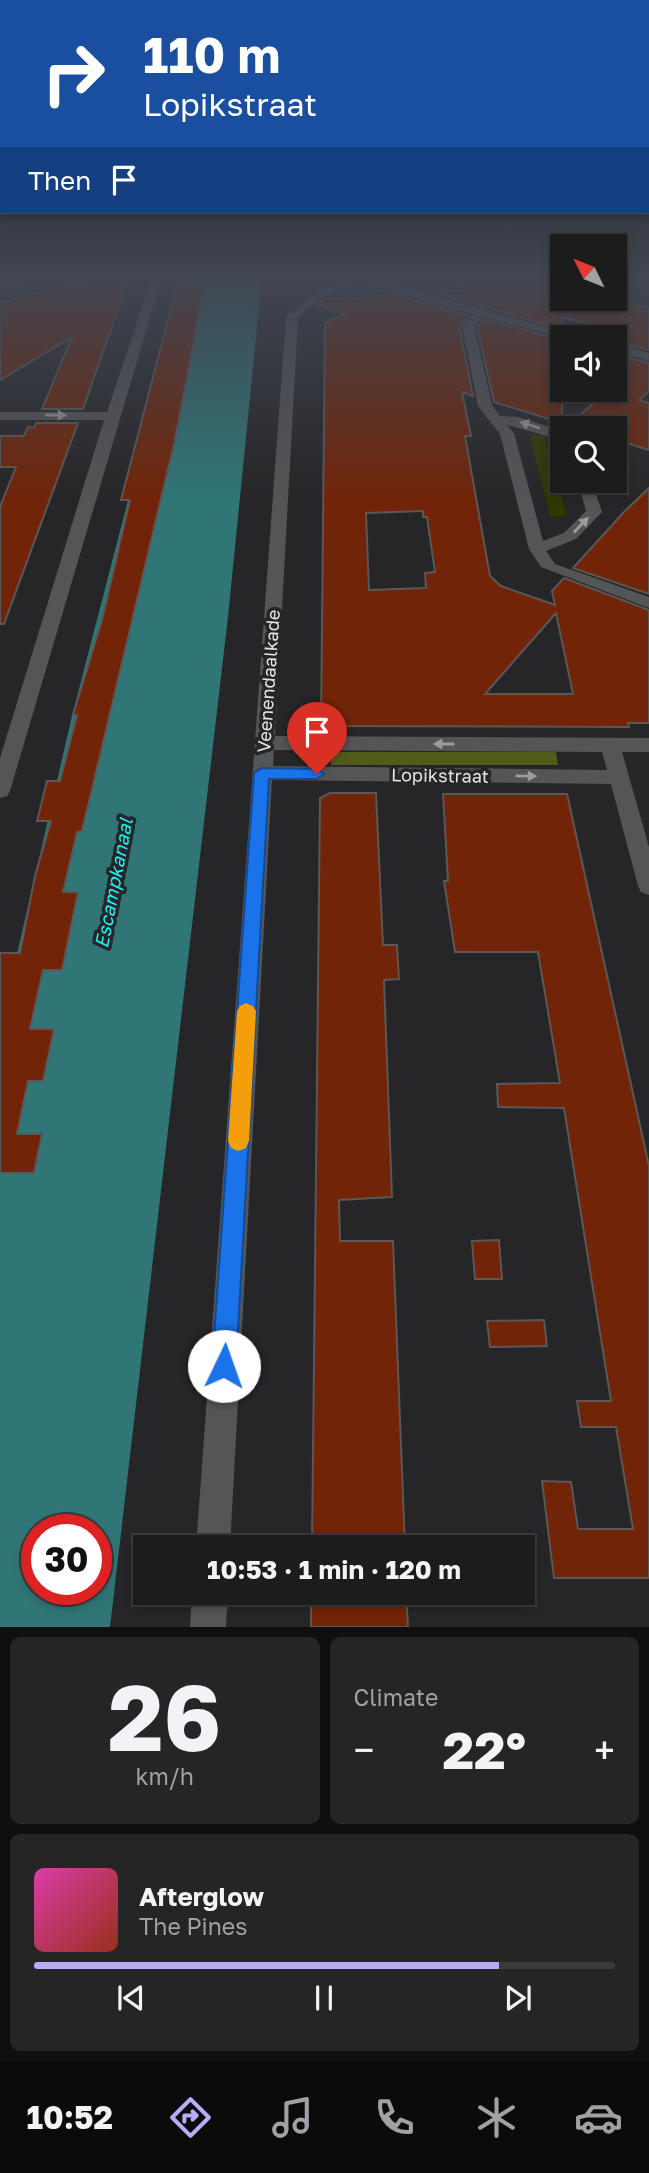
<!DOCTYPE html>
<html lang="en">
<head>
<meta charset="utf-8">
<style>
	:root { --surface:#1c1c1d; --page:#252526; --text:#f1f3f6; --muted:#a0a1a4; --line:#3a3a3b; --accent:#b8abf7 }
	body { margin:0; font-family:"Golos Text",sans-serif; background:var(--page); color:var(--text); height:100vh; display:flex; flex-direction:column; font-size:26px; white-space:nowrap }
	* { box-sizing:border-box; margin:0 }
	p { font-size:23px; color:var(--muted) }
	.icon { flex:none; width:38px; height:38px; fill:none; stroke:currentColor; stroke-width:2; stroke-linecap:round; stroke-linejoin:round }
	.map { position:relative; height:1627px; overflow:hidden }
	.side { display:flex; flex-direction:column; gap:10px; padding:10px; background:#0f0f10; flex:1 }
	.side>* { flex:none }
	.banner { position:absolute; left:0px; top:0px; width:649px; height:214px; box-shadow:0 4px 10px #0003,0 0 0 2px var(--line); background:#1a4fa0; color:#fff; overflow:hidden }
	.needle { width:46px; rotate:313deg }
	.fabs { position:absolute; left:550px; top:234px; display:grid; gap:14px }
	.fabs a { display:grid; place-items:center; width:77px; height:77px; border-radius:0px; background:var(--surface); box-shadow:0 4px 10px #0003,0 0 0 2px var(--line); font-size:35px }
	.speed { position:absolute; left:21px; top:1514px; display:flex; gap:14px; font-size:35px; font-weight:700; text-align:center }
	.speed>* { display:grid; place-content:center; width:91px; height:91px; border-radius:50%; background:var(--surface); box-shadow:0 4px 10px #0003,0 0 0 2px var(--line); line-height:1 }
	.speed .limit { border:10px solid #d22; background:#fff; color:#111 }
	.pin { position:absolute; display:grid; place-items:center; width:60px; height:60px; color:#fff; margin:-72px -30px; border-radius:50% 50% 50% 0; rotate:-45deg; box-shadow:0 0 7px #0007 }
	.pin .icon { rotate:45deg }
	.me { position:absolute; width:77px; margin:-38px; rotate:3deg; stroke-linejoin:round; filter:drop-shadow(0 0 5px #0008) }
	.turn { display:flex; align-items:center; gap:24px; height:147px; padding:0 28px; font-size:32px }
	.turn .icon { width:91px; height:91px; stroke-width:2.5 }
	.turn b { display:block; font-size:49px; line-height:60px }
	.then { display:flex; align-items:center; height:66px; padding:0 28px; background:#0003; gap:14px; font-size:26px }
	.big { font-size:52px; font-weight:700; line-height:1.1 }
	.side .tile { flex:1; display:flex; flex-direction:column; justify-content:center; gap:10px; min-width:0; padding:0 24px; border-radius:10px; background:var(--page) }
	.side .dial { align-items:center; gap:0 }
	.dial b { font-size:91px; line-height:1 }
	.song { display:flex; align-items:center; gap:21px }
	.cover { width:84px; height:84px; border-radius:10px; background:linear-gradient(135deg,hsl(320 70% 55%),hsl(10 70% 35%)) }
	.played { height:7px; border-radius:4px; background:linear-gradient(90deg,var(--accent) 80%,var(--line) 80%) }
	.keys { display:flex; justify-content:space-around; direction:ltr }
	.heat { display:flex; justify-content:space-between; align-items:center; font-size:38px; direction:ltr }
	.side .tiles { flex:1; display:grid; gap:10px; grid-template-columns:1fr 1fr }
	.tile:last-child { grid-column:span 2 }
	.trip { position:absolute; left:133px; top:1535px; width:402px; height:70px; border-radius:0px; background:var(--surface); box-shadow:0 4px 10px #0003,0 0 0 2px var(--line); font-weight:700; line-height:70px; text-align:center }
	.menu { display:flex; height:112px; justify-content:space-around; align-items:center; background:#0b0b0c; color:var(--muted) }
	.menu .icon { width:49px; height:49px }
	.menu .selected { color:var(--accent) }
	.menu b { font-size:32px; color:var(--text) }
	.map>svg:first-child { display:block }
	.green { fill:#2f3800 }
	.forest { fill:#505c18 }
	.water { fill:#307677; fill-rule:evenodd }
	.building { fill:#712407; stroke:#5b5756; stroke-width:2; fill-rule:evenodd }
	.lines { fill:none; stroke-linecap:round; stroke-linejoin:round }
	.minor { fill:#545556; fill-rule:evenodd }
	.tertiary { fill:#545556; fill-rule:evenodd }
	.oneway { fill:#9c9c9e }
	.route { fill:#1a73e8; stroke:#114b97; stroke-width:2 }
	.slow { fill:#f59e0b }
	.labels { text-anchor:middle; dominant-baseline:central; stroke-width:7; stroke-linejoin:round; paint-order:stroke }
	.street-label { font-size:18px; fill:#e4e3e5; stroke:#262527 }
	.water-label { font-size:19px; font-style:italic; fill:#1df0f3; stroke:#262527 }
</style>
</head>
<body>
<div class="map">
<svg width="649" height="1627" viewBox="0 0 649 1627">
	<rect width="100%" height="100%" fill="#262527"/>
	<path class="green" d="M529,435H544L567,516L550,517Z"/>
	<path class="forest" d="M330,752H556L558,765H331Z"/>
	<path class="water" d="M186,277H262L228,617L110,1627H0V1012L17,954L72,716ZM37,1530H96V1589H37Z"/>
	<path class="building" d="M100,277H129L83,409H42L72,337L0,380V303Z
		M443,277H562V299H614V280L636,285L617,299L649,308V350L614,341V331L562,317V329L431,292L469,290L442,280Z
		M177,285H205L174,444L82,831L77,832L63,892H78L62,970H43L30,1029H54L43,1081H28L17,1134H42L34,1173H0V953H20L35,876L51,821H37L47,781H60L77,715H73L102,620L130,500H121Z
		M396,295L469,316L459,326L473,396L462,392L471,436H465L490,576L501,586L555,605L552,591L564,578L649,610V723H628L629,727L321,726L325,323L345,313L317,305L323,300ZM423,511V517H427L435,572L425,573L426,588L369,590L366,513ZM556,613L573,694H485Z
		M484,319L562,340V423L494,402L477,327Z
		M614,354L649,363V391L639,400L649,403V450L614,439V429H580L569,425L608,390H614Z
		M36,423H78L4,624H0V507L16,467H0V436H24L28,427L34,428Z
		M649,488V594L573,568L624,512Z
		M330,793H376L383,945H397L399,979L384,980L392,1197L339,1200L340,1241H393L405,1547H312L320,798Z
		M443,794H567L649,1166V1578H554L542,1481L571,1482L578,1529H633L616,1427H581L577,1401H611L564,1108L498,1107L497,1084L560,1083L538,952H455L444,881H448Z
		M499,1240L502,1279H475L472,1241Z
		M544,1320L547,1346L490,1347L487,1321Z
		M311,1592H406L408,1627H311Z"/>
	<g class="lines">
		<path class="minor" d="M152,277H162L10,791L7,796L0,798V758L104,420H0V412H107Z
			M355,277H368L319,299L298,318L275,736L649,738V752H622L649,847V895L641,892L638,886L611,784L272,780L230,1547H196L286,317L311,295ZM274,750L602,752L607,770L273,766Z
			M630,277H649V283L631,279Z
			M482,308L488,311L474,326L492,405L500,416L518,417L562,431V440L507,425L514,433L543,541L564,533L586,511L578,481H592L602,512L576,539L546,551L555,564L649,597V608L541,567L529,549L500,434L478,406L462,325Z
			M192,1592H228L226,1627H190Z"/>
		<path class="tertiary" d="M33,277H50L0,291V285Z
			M351,277H366L585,338H564L417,299Z
			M614,343L649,353V361L614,351Z"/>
	</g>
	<defs><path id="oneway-solid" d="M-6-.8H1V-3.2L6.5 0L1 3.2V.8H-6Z" transform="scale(1.75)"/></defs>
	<g class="oneway">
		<use href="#oneway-solid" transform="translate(56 415) rotate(1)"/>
		<use href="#oneway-solid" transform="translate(530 425) rotate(-162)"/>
		<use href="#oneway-solid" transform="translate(581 525) rotate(-46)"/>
		<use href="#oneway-solid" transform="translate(444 744) rotate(-180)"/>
		<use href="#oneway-solid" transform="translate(526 776) rotate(1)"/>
	</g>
	<linearGradient id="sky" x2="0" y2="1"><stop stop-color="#151415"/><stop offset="0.55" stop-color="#414652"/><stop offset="1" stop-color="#414652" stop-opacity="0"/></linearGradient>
	<rect width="649" height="504" fill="url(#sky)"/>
	<path class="route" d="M262,768L317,769L324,774L317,779H269L236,1366L232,1375L224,1378L216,1375L212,1366L254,773Z"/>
	<path class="slow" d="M246,1003L253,1006L256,1011L249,1141L246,1148L238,1151L231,1148L228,1141L237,1011L240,1006Z"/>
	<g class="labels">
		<g class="street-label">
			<text transform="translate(268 681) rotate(-86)">Veenendaalkade</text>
			<text transform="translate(440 775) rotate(1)">Lopikstraat</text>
		</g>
		<g class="water-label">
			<text transform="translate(113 883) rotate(-79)">Escampkanaal</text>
		</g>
	</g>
</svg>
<div class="fabs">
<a><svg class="needle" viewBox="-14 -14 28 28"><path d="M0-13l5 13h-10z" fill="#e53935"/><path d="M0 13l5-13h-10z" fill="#a0a1a4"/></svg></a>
<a><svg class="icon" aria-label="sound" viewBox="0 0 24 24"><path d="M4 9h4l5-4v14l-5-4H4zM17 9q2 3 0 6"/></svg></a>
<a><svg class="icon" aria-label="search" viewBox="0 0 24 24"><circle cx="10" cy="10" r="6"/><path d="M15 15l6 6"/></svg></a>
</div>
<div class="speed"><div class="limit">30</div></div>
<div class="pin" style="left:317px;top:774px;background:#d93025"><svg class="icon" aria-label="arrive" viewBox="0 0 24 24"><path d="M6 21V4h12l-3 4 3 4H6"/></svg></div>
<svg class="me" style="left:224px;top:1366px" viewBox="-20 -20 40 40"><circle r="19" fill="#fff"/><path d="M0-13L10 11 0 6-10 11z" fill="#1a73e8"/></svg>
<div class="trip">10:53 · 1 min · 120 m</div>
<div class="banner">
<div class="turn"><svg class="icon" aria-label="right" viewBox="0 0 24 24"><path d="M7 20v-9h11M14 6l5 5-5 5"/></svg><div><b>110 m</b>Lopikstraat</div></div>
<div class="then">Then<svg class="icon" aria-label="arrive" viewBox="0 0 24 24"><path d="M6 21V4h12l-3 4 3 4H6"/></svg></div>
</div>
</div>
<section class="side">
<div class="tiles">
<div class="tile dial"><b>26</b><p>km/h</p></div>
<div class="tile"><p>Climate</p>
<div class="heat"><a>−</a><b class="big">22°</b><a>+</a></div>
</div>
<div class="tile">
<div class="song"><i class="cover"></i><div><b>Afterglow</b><p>The Pines</p></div></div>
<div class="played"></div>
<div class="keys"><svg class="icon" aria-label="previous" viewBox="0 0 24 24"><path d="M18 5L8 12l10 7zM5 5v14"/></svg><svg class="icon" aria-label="pause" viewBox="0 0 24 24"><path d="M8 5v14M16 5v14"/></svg><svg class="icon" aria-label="next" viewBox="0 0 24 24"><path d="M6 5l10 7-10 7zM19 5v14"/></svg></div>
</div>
</div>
</section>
<nav class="menu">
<b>10:52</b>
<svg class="icon selected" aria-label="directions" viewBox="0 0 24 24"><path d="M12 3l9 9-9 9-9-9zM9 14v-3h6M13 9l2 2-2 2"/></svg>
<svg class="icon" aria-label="music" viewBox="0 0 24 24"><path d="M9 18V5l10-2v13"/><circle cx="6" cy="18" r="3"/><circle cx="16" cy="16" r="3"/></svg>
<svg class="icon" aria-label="phone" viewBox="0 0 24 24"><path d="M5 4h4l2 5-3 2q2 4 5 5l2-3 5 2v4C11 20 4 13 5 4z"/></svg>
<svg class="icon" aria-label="climate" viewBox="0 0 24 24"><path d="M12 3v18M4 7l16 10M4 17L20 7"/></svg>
<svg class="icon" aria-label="car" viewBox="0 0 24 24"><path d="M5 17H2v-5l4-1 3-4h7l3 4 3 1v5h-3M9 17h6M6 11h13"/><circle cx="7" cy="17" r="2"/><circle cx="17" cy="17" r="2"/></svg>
</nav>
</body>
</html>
